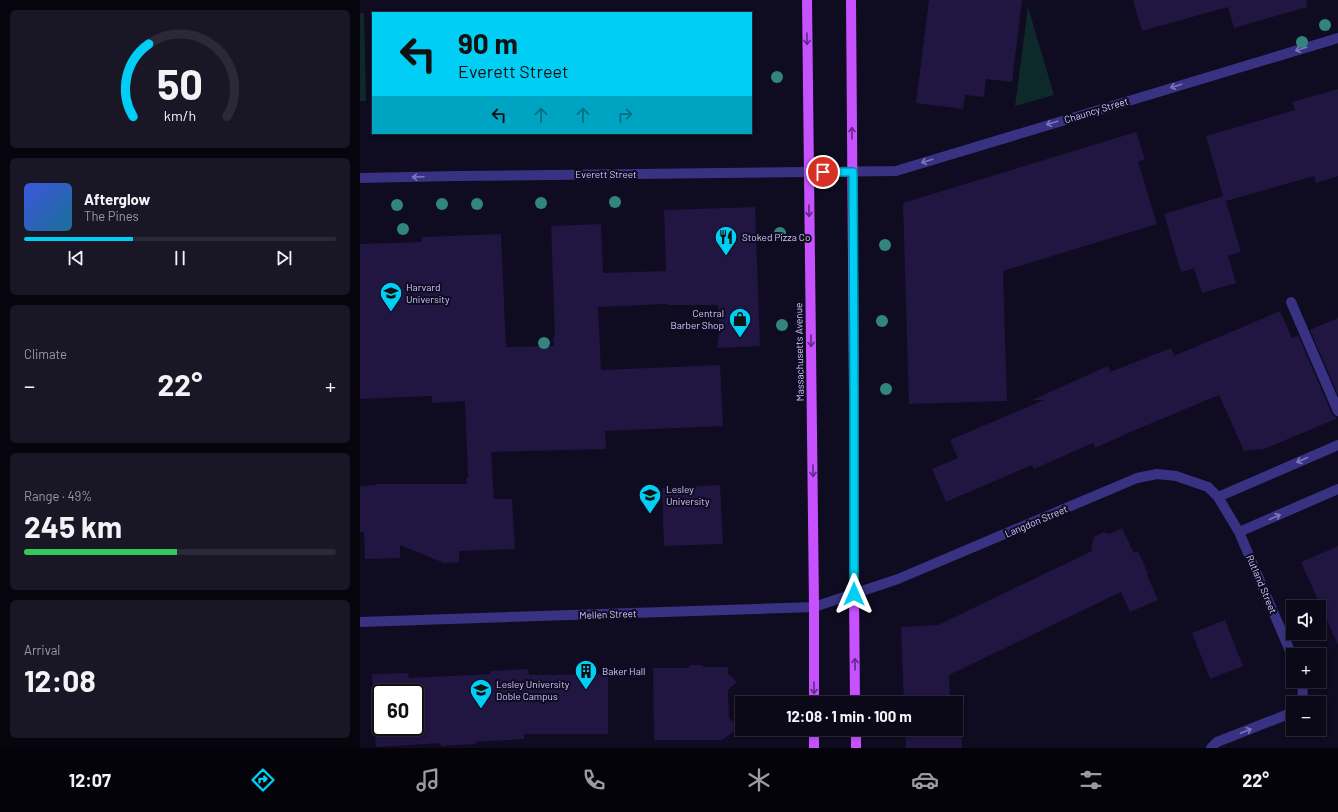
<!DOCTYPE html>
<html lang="en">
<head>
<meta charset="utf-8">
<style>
	:root { --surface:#0b0818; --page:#191625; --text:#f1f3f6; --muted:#9a9aa2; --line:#2b2937; --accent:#00cef4 }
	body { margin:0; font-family:Barlow,sans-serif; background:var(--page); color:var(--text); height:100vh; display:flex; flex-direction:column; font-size:15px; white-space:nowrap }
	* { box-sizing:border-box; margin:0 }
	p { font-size:13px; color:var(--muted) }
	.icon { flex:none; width:22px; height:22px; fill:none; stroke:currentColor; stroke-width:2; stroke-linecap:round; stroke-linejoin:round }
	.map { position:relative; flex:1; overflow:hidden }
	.details { display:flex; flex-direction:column; gap:10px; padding:10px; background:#06040d; width:360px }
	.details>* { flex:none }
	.guide { position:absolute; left:12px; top:12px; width:380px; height:122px; border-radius:0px; box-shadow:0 2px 6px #0003,0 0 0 1px var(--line); background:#00cef4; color:#111; overflow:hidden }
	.fabs { position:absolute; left:926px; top:600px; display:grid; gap:8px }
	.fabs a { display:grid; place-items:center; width:40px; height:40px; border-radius:0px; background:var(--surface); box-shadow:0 2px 6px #0003,0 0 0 1px var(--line); font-size:20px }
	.speed { position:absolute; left:12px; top:684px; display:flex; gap:8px; font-size:20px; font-weight:700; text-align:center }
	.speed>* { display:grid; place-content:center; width:52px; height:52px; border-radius:50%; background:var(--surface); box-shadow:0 2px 6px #0003,0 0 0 1px var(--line); line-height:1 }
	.speed .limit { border:2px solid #111; border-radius:6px; background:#fff; color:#111 }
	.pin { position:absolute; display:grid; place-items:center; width:34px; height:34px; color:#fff; margin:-17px; border:2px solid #fff; border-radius:50%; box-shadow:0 1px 4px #0007 }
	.me { position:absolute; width:44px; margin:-22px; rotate:0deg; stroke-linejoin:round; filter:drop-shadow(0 0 3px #0008) }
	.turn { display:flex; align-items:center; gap:14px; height:84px; padding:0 20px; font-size:18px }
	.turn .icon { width:52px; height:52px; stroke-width:2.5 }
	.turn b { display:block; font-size:28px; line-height:34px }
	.lanes { display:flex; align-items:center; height:38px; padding:0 20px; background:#0003; justify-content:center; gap:20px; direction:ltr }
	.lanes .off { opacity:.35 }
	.big { font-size:30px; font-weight:700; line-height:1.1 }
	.details .widget { flex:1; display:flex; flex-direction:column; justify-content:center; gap:6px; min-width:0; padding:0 14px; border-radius:6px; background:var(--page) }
	.details .dial { align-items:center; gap:0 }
	.dial svg { height:104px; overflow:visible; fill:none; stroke:var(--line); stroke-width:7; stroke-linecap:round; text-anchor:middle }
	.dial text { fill:var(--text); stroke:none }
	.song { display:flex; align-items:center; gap:12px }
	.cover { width:48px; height:48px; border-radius:6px; background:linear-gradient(135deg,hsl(230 70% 55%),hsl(200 70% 35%)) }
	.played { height:4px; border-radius:2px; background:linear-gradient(90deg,var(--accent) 35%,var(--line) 35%) }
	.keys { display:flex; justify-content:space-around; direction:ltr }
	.heat { display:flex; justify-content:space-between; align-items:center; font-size:22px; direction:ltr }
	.charge { height:6px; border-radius:3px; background:linear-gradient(90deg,#34c759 49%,var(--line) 0) }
	.trip { position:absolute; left:375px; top:696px; width:228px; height:40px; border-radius:0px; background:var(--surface); box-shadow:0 2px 6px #0003,0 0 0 1px var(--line); font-weight:700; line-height:40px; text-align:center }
	.menu { display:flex; height:64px; justify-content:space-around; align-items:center; background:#04030a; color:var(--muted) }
	.menu .icon { width:28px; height:28px }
	.menu .current { color:var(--accent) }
	.menu b { font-size:18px; color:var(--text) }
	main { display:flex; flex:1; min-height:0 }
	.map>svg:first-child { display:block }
	.green { fill:#0d292a }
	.building { fill:#211542; fill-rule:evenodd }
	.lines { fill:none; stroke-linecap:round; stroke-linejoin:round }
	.lane { stroke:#393283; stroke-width:10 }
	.street { stroke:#393283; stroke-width:10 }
	.primary { stroke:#c750ff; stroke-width:10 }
	.tree { fill:#31857e }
	.oneway { stroke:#622a84 }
	.oneway2 { stroke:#7e76bb }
	.route-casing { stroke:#00869f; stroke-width:10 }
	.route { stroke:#00cef4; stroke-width:7 }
	.labels { text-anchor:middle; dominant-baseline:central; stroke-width:4; stroke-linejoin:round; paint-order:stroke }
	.street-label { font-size:10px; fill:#d2c9ff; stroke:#0f0b20 }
	.poi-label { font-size:10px; fill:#d2c9ff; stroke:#0f0b20; text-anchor:start }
</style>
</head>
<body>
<main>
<section class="details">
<div class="widget dial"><svg viewBox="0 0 100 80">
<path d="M14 69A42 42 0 1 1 86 69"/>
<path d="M14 69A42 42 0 0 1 26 13" stroke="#00cef4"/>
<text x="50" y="56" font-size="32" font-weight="700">50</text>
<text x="50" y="72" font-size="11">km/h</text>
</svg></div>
<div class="widget">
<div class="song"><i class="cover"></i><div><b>Afterglow</b><p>The Pines</p></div></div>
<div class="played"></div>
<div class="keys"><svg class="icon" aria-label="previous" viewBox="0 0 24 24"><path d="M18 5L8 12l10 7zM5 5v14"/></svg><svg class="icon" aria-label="pause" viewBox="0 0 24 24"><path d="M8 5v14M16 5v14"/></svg><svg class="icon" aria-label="next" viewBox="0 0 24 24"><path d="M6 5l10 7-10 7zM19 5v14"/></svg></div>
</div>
<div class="widget"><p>Climate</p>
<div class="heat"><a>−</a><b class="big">22°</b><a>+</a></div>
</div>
<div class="widget"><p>Range · 49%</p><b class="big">245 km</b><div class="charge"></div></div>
<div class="widget"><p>Arrival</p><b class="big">12:08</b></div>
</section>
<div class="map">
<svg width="978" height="748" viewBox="0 0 978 748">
	<rect width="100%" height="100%" fill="#0f0b20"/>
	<path class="green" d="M668,7L694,95L655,106Z
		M0,13H4L6,101H0Z"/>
	<path class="building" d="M569,0H662L652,82L626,79L624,97L605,95L603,109L556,103Z
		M773,0H946L947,7L874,28L868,7L782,31Z
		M978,89V176L956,183L954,176L866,201L881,252L868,256L876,283L842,293L834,268L821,272L804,214L863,196L846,136L935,110L932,102Z
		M776,132L785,159L778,162L797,224L643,271L647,401L549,404L543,203Z
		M395,207L400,346L357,348L359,332L358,305H307V304L238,307L241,370L360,365L363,426L245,431L246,449L131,452L134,499H152L155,549L99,551V562L84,563L40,545V558L5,559L4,532H0V486L17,485V484H107L106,478H108L105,401L72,403V396L0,399V244L62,242V237L141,234L146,347L194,346L193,337H195L191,226L241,224L243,273L306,271L304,210Z
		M920,311L932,338L938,335L972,414L974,416L978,418L904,449L884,451L859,395L775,430L735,448L733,443L674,469L672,465L586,502L572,469L598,458L590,440L684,400H672L748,366L750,372L811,348L814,356Z
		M978,318V395L950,330Z
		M360,485L363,544L304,546L302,488Z
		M762,528L774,553L778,551L788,573L787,575L798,600L770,612L761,592L589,675L590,703H544L541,627L578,625L732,551L731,548L734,537L744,532L749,534Z
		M978,546V645L941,562Z
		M865,620L883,666L850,679L832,633Z
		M331,665H341L344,667H368V674L377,682L368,690L369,718L380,727L362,740H294L293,668H328Z
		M168,669L169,675L248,674V734H164V739L115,742L116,744L81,746V743L16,747L12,674L48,673L49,678L130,674V671ZM21,693H55V727H21Z
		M596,720H601L602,748H546L545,729H596Z"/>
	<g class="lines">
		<path class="lane" d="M931,302L978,411"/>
		<path class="street" d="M0,178L97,176L536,171L978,38
			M858,497L978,445
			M879,532L978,489
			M0,622L454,607L538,579L777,478L797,474L816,476L848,487L858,497L879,532L933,658
			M939,703L943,700L942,681
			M851,748L857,742L926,715L933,709"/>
		<path class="primary" d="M447,0L454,607V703
			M491,0L494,392V594L495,703
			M496,729V748
			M454,748V729"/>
	</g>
	<g class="tree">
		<circle cx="965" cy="25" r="6"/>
		<circle cx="942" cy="42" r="6"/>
		<circle cx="417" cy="77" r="6"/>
		<circle cx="255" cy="202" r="6"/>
		<circle cx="181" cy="203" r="6"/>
		<circle cx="82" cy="204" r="6"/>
		<circle cx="117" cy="204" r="6"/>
		<circle cx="37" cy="205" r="6"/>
		<circle cx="43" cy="229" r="6"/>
		<circle cx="420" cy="233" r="6"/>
		<circle cx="525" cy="245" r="6"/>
		<circle cx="522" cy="321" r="6"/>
		<circle cx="422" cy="325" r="6"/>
		<circle cx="184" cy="343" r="6"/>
		<circle cx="526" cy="389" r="6"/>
	</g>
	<defs><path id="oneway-shaft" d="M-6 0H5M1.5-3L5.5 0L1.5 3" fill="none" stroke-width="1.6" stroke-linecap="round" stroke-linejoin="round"/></defs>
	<g class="oneway">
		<use href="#oneway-shaft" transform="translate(447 39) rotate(89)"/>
		<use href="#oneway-shaft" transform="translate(492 133) rotate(-91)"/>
		<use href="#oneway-shaft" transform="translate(449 211) rotate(89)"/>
		<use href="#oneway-shaft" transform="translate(451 341) rotate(89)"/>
		<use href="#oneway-shaft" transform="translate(453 471) rotate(89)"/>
		<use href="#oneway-shaft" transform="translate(495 664) rotate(-91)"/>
		<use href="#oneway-shaft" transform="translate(454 688) rotate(90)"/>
	</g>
	<g class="oneway2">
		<use href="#oneway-shaft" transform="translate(941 49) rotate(163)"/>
		<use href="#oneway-shaft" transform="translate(816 86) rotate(163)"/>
		<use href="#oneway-shaft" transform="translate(692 123) rotate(163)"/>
		<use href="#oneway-shaft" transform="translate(567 161) rotate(163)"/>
		<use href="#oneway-shaft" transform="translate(58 177) rotate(178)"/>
		<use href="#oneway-shaft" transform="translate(942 460) rotate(156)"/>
		<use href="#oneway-shaft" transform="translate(915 517) rotate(-24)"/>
		<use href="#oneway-shaft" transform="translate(886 731) rotate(-22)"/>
	</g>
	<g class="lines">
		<g class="route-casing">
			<path id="route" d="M463,172H493L494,392V594"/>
		</g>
		<use href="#route" class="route"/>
	</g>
	<defs>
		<g id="restaurant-pin" transform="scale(1.15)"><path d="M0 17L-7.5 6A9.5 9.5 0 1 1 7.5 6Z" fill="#00cef4" stroke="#0f0b20"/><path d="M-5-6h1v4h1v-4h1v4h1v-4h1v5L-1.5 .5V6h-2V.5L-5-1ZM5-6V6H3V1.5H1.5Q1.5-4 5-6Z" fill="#111"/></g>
		<g id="university-pin" transform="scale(1.15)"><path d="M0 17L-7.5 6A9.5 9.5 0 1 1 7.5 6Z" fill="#00cef4" stroke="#0f0b20"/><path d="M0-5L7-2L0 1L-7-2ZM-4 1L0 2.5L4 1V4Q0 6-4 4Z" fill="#111"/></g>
		<g id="shop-pin" transform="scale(1.15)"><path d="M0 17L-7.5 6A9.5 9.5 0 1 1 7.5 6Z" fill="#00cef4" stroke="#0f0b20"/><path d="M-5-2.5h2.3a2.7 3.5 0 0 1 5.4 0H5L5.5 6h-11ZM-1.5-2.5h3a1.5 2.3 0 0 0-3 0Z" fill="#111"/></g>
		<g id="building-pin" transform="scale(1.15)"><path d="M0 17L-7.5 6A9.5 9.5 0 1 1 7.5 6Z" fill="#00cef4" stroke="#0f0b20"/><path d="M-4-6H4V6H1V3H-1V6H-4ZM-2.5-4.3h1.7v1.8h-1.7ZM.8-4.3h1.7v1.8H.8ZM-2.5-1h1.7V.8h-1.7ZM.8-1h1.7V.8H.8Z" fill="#111"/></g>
	</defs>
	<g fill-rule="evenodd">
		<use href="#restaurant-pin" x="366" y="237"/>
		<use href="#university-pin" x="31" y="293"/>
		<use href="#shop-pin" x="380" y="319"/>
		<use href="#university-pin" x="290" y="495"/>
		<use href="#building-pin" x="226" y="671"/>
		<use href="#university-pin" x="121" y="690"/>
	</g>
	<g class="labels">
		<g class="street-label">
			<text transform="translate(736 110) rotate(-17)">Chauncy Street</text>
			<text x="246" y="174">Everett Street</text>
			<text transform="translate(439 352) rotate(-91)">Massachusetts Avenue</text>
			<text transform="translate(676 521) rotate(-23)">Langdon Street</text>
			<text transform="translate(902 584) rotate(67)">Rutland Street</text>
			<text transform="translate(248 614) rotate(-2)">Mellen Street</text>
		</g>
		<g class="poi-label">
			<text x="382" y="237">Stoked Pizza Co</text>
			<text x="46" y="287">Harvard<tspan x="46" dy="12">University</tspan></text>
			<text x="364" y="313" text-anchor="end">Central<tspan x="364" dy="12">Barber Shop</tspan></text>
			<text x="306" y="489">Lesley<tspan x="306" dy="12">University</tspan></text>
			<text x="242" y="671">Baker Hall</text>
			<text x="136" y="684">Lesley University<tspan x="136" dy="12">Doble Campus</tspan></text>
		</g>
	</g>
</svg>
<div class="fabs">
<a><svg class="icon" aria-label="sound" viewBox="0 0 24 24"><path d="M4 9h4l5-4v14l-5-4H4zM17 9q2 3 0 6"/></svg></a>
<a>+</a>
<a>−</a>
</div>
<div class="speed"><div class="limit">60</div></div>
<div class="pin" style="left:463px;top:172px;background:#d93025"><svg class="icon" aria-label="arrive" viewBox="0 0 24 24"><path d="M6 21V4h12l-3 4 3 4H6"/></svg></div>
<svg class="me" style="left:494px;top:594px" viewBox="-20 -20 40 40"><path d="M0-17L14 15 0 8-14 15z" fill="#00cef4" stroke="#fff" stroke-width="4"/></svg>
<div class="trip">12:08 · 1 min · 100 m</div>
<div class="guide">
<div class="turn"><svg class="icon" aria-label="left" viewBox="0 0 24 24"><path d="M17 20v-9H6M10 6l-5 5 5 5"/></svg><div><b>90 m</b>Everett Street</div></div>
<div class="lanes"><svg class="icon" aria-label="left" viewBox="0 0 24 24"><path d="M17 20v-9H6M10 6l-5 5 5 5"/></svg><svg class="icon off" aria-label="ahead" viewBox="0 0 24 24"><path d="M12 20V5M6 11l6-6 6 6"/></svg><svg class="icon off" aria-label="ahead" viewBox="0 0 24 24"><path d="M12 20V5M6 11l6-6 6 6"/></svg><svg class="icon off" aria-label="right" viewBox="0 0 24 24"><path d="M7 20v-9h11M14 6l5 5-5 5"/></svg></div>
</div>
</div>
</main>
<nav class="menu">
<b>12:07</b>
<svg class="icon current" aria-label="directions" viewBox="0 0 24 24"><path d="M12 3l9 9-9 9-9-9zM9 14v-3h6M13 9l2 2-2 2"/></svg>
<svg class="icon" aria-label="music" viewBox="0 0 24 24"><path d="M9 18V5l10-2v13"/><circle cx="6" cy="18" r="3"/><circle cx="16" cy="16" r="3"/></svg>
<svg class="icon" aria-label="phone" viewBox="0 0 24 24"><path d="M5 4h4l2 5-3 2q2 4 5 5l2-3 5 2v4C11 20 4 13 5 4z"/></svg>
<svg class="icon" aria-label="climate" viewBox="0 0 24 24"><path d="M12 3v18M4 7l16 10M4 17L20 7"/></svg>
<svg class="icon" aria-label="car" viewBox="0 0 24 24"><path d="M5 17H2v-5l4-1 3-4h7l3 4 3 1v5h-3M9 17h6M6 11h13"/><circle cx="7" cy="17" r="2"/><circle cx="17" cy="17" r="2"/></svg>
<svg class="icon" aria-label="filters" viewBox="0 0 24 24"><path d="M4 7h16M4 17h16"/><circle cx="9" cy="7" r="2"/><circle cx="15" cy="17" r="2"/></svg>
<b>22°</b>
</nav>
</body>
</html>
